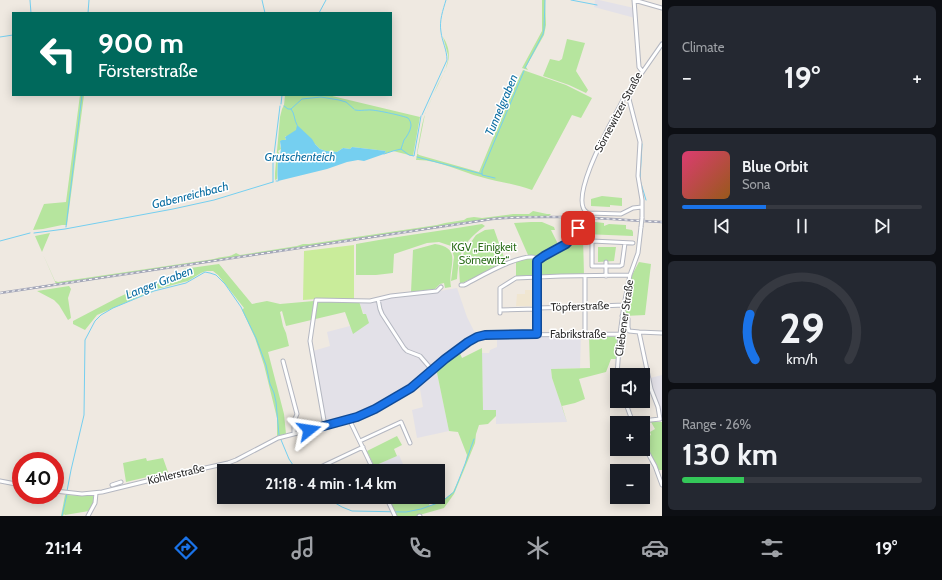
<!DOCTYPE html>
<html lang="en">
<head>
<meta charset="utf-8">
<style>
	:root { --surface:#171b24; --page:#242831; --text:#f1f3f6; --muted:#9ea1a6; --line:#363941; --accent:#1a73e8 }
	body { margin:0; font-family:Cabin,sans-serif; background:var(--page); color:var(--text); height:100vh; display:flex; flex-direction:column; font-size:15px; white-space:nowrap }
	* { box-sizing:border-box; margin:0 }
	p { font-size:13px; color:var(--muted) }
	.icon { flex:none; width:22px; height:22px; fill:none; stroke:currentColor; stroke-width:2; stroke-linecap:round; stroke-linejoin:round }
	.map { position:relative; flex:1; overflow:hidden }
	.panel { display:flex; flex-direction:column; gap:6px; padding:6px; background:#0d0f14; width:280px }
	.panel>* { flex:none }
	.top-card { position:absolute; left:12px; top:12px; width:380px; height:84px; border-radius:0px; box-shadow:0 2px 10px #0003; background:#00695c; color:#fff; overflow:hidden }
	.controls { position:absolute; left:610px; top:368px; display:grid; gap:8px }
	.controls a { display:grid; place-items:center; width:40px; height:40px; border-radius:0px; background:var(--surface); box-shadow:0 2px 10px #0003; font-size:20px }
	.speed { position:absolute; left:12px; top:452px; display:flex; gap:8px; font-size:20px; font-weight:700; text-align:center }
	.speed>* { display:grid; place-content:center; width:52px; height:52px; border-radius:50%; background:var(--surface); box-shadow:0 2px 10px #0003; line-height:1 }
	.speed .limit { border:6px solid #d22; background:#fff; color:#111 }
	.pin { position:absolute; display:grid; place-items:center; width:34px; height:34px; color:#fff; margin:-17px; border-radius:8px; box-shadow:0 2px 6px #0006 }
	.me { position:absolute; width:44px; margin:-22px; rotate:75deg; stroke-linejoin:round; filter:drop-shadow(0 0 3px #0008) }
	.turn { display:flex; align-items:center; gap:14px; height:84px; padding:0 20px; font-size:18px }
	.turn .icon { width:52px; height:52px; stroke-width:2.5 }
	.turn b { display:block; font-size:28px; line-height:34px }
	.big { font-size:30px; font-weight:700; line-height:1.1 }
	.panel .tile { flex:1; display:flex; flex-direction:column; justify-content:center; gap:6px; min-width:0; padding:0 14px; border-radius:6px; background:var(--page) }
	.panel .dial { align-items:center; gap:0 }
	.dial svg { height:104px; overflow:visible; fill:none; stroke:var(--line); stroke-width:7; stroke-linecap:round; text-anchor:middle }
	.dial text { fill:var(--text); stroke:none }
	.song { display:flex; align-items:center; gap:12px }
	.cover { width:48px; height:48px; border-radius:6px; background:linear-gradient(135deg,hsl(340 70% 55%),hsl(30 70% 35%)) }
	.played { height:4px; border-radius:2px; background:linear-gradient(90deg,var(--accent) 35%,var(--line) 35%) }
	.keys { display:flex; justify-content:space-around; direction:ltr }
	.heat { display:flex; justify-content:space-between; align-items:center; font-size:22px; direction:ltr }
	.charge { height:6px; border-radius:3px; background:linear-gradient(90deg,#34c759 26%,var(--line) 0) }
	.trip { position:absolute; left:217px; top:464px; width:228px; height:40px; border-radius:0px; background:var(--surface); box-shadow:0 2px 10px #0003; font-weight:700; line-height:40px; text-align:center }
	.menu { display:flex; height:64px; justify-content:space-around; align-items:center; background:#090b0e; color:var(--muted) }
	.menu .icon { width:28px; height:28px }
	.menu .selected { color:var(--accent) }
	.menu b { font-size:18px; color:var(--text) }
	main { display:flex; flex:1; min-height:0 }
	.map>svg:first-child { display:block }
	.industrial { fill:#e3e1e8 }
	.education { fill:#f0e6d1 }
	.green { fill:#b6e59e }
	.pitch { fill:#c9ec9a }
	.water { fill:#75cff0 }
	.lines { fill:none; stroke-linecap:round; stroke-linejoin:round }
	.stream { stroke:#75cff0; stroke-width:1 }
	.minor-casing { stroke:#b4b7c1; stroke-width:5 }
	.minor { stroke:#fff; stroke-width:3 }
	.rail-casing { stroke:#a3a6b8; stroke-width:2.5 }
	.rail { stroke:#fff; stroke-width:1; stroke-dasharray:3; stroke-linecap:butt }
	.minor-bridge-casing { stroke:#b4b7c1; stroke-width:5; stroke-linecap:butt }
	.minor-bridge { stroke:#fff; stroke-width:3 }
	.route-casing { stroke:#114b97; stroke-width:10 }
	.route { stroke:#1a73e8; stroke-width:7 }
	.labels { text-anchor:middle; dominant-baseline:central; stroke-width:3; stroke-linejoin:round; paint-order:stroke }
	.street-label { font-size:11px; fill:#2e2e2e; stroke:#fff }
	.park-label { font-size:11px; fill:#2c6e1b; stroke:#fff }
	.water-label { font-size:12px; font-style:italic; fill:#0d6fa3; stroke:#fff }
</style>
</head>
<body>
<main>
<div class="map">
<svg width="662" height="516" viewBox="0 0 662 516">
	<rect width="100%" height="100%" fill="#efe9e1"/>
	<path class="industrial" d="M595,0H599L634,8L635,18L594,7Z
		M457,288L467,317L476,335L434,365L411,386L394,396L363,412L326,424L313,351L330,346L327,332L350,326L353,333L364,315L359,301L434,292Z
		M581,335L580,368L551,369L552,378L567,422L496,424V410H483L482,353H489L490,350L497,347V337Z
		M436,368L449,431L417,438L412,410L423,407L419,383Z
		M662,375V417L653,393L650,378Z
		M399,455L403,464L389,471H376L374,466Z"/>
	<path class="education" d="M525,290H534V306H516L517,294H525Z"/>
	<path class="green" d="M542,0H545L546,25L544,35L526,67L528,70L522,68L542,31Z
		M443,37C455,56 446,68 438,85C433,95 428,106 424,117C421,128 419,141 417,153L419,155L479,172L512,92L523,70L566,85L592,98L581,118L572,115L532,190C516,184 498,182 481,177C461,172 437,159 416,160L425,114L438,84L445,71L448,60V55Z
		M567,39L585,43L576,71L588,90L586,93L569,85L543,76L550,59L559,61L562,59Z
		M80,95H84L67,225H62L43,229L33,230L44,204L66,202Z
		M285,95H328L420,117L413,156L393,151L384,154L386,151L352,147L350,149L343,148L337,152L326,151L320,149L315,144L286,136L285,137L286,140L280,141V145L281,149L278,151L280,155L278,156L277,179L275,180V173L280,117L282,109L284,105Z
		M602,196L622,198V206L610,205V207L591,206V199Z
		M533,211L547,214H551L549,216L503,218L468,222L56,284L35,236L50,233L42,252L55,281L58,282L214,259C221,256 229,258 236,253L240,255L297,246L303,244H309L437,225L445,223L464,220L467,218L474,217L482,218L513,214H529Z
		M531,222H542L554,227L555,230H551L559,246L541,255H528L514,223Z
		M595,222L604,223V226L609,224L626,225V229L632,230L633,232V236L584,234V228H594Z
		M482,224L485,226C463,242 459,252 457,279L451,281L454,257L451,246L439,242L427,243L394,254L393,273L376,275H356V244C398,236 440,231 482,224Z
		M494,229L506,263L460,284L459,268L464,252L476,235L485,230Z
		M576,235L583,236L584,275L538,276V264L539,260L564,247Z
		M435,244C464,248 447,268 451,287L445,288L444,283L440,284L435,289L411,292L413,250Z
		M598,247H616L614,261L598,262Z
		M529,257L536,259L534,276L516,277V260Z
		M639,262L651,264L645,315L625,316L623,314L632,275Z
		M219,264L252,304L267,301L280,304L314,301H359L363,314H366L369,323L353,334L345,312L286,326L282,311L280,312L283,326L286,333L289,346L268,352L284,414L286,434L277,436V418L264,365L255,338L242,310L244,308L218,275L213,271H206L201,273L188,281L157,289L148,293L97,315L85,330L73,324V321L117,298L132,291L145,286L172,279L184,272L183,269Z
		M69,286L71,289L68,298L71,318L68,320L59,305L54,300L37,291Z
		M589,335L616,337L617,339L616,359H611L606,372L579,379L585,399L575,403L562,406L567,422L552,378L551,369L590,368Z
		M482,348L483,410H496V416L488,424L479,425L476,434L475,443L464,470L454,494L444,508L416,516H396L388,497H425L430,506L446,498L453,492L459,479L465,464L467,455L458,432L449,431L436,368L452,355L459,351L462,358Z
		M651,422H662V470H658L643,440V439L651,435L650,432L655,429Z
		M397,436L402,445L394,449L397,456L374,466L367,451Z
		M146,458L147,461L163,458L168,472L126,482L123,463Z
		M65,495L93,496L94,500L93,504L89,511L65,515L64,514L63,516H61Z"/>
	<path class="pitch" d="M354,245V300L316,299L303,300L304,251Z"/>
	<path class="water" d="M297,125L312,139L315,144L320,149L326,151L337,152L343,148L350,149L352,147L386,151L384,154L364,161L358,160L347,162L327,169L278,181C277,175 278,162 278,156L280,155L281,149L280,141L282,140H286L285,137L296,130Z"/>
	<g class="lines">
		<path class="stream" d="M30,0L31,13
			M262,0L265,13
			M571,0L597,5
			M88,13L89,0
			M319,13L326,0
			M0,37L13,35
			M525,68L543,34L544,29L545,0
			M281,104L282,95
			M284,106L288,109H291C295,114 294,120 297,125
			M291,109L302,99L321,97L339,100L346,102L354,109
			M355,110C360,111 363,110 368,110C373,109 404,116 408,118C410,120 411,123 411,126C410,132 407,136 404,140C403,143 402,146 401,149
			M422,115L447,60C447,50 442,41 441,32C439,21 443,10 446,0
			M642,144L640,180L646,200
			M384,154L393,151L401,149L409,155L414,156L421,116
			M417,157L482,174
			M495,178L482,175V171L524,71
			M276,181H278
			M273,182V163L280,106
			M66,227L82,95
			M34,233L65,229L173,209L214,200L273,182
			M0,241L30,233
			M67,491L71,470L84,415L85,340L95,321L101,315L113,308L154,291L186,283L205,272L210,273L216,275L225,284L241,307L256,338L266,365L270,384L274,393L276,402L279,435L289,459L297,471
			M325,497L342,507L352,511L406,512L421,509L435,504L445,499L454,492L465,464L474,439
			M62,516L67,494"/>
		<g class="minor-casing">
			<path id="minor" d="M634,0L639,67L642,71
				M634,0L662,8
				M629,96L625,97L623,100C615,116 565,202 588,213L621,214L633,208L642,207
				M642,218V200L638,176L640,142L629,99V94L632,87L662,44
				M625,243L622,265L620,266H592V241L633,243
				M606,262V276
				M585,276V334
				M461,285H464C478,278 526,249 539,259
				M378,299L380,309L382,314L404,348L407,351L420,356L432,370
				M537,308L575,307L624,305
				M500,310L537,309
				M500,313V288L516,278L561,276L630,275
				M622,316H625L628,319V327L629,331L639,332
				M537,334V261C542,255 549,253 556,249C566,245 572,239 578,230V228L572,226L570,228L572,238
				M283,361L297,414L294,421V433
				M617,375L620,334L624,305L630,275L638,253L641,227
				M625,401L633,423
				M349,419L374,471
				M660,419L658,407L651,389L639,332L662,333
				M633,422L660,419
				M325,426L310,341L316,300L370,301L391,296L437,291L441,287
				M360,441L401,422L410,443
				M643,444L655,466L662,485
				M312,471L363,447
				M0,481L21,485
				M112,485L121,482
				M55,491L82,494L102,492L151,480L228,463L236,460L278,438L325,426L359,416L371,411L411,388L445,359L471,340L482,335H494L620,334
				M386,497L395,516
				M88,516L95,503L96,493
				M419,516H420"/>
		</g>
		<use href="#minor" class="minor"/>
		<g class="rail-casing">
			<path id="rail" d="M0,293L492,219C549,214 606,219 662,222"/>
		</g>
		<use href="#rail" class="rail"/>
		<g class="minor-bridge-casing">
			<path id="minor-bridge" d="M641,227L642,218"/>
		</g>
		<use href="#minor-bridge" class="minor-bridge"/>
	</g>
	<g class="lines">
		<g class="route-casing">
			<path id="route" d="M309,430L357,417L375,409L411,388L445,359L468,342L477,337L485,335L537,334V261L544,256L566,244L577,232L578,230V228"/>
		</g>
		<use href="#route" class="route"/>
	</g>
	<g class="labels">
		<g class="street-label">
			<text transform="translate(618 112) rotate(-62)">Sörnewitzer Straße</text>
			<text transform="translate(580 306) rotate(-2)">Töpferstraße</text>
			<text transform="translate(624 318) rotate(-82)">Cliebener Straße</text>
			<text x="578" y="334">Fabrikstraße</text>
			<text transform="translate(176 474) rotate(-13)">Köhlerstraße</text>
		</g>
		<g class="park-label">
			<text x="484" y="247">KGV „Einigkeit<tspan x="484" dy="13">Sörnewitz“</tspan></text>
		</g>
		<g class="water-label">
			<text transform="translate(501 105) rotate(-67)">Tunnelgraben</text>
			<text x="300" y="156">Grutschenteich</text>
			<text transform="translate(190 195) rotate(-14)">Gabenreichbach</text>
			<text transform="translate(159 282) rotate(-21)">Langer Graben</text>
		</g>
	</g>
</svg>
<div class="controls">
<a><svg class="icon" aria-label="sound" viewBox="0 0 24 24"><path d="M4 9h4l5-4v14l-5-4H4zM17 9q2 3 0 6"/></svg></a>
<a>+</a>
<a>−</a>
</div>
<div class="speed"><div class="limit">40</div></div>
<div class="pin" style="left:578px;top:228px;background:#d93025"><svg class="icon" aria-label="arrive" viewBox="0 0 24 24"><path d="M6 21V4h12l-3 4 3 4H6"/></svg></div>
<svg class="me" style="left:309px;top:430px" viewBox="-20 -20 40 40"><path d="M0-17L14 15 0 8-14 15z" fill="#1a73e8" stroke="#fff" stroke-width="4"/></svg>
<div class="trip">21:18 · 4 min · 1.4 km</div>
<div class="top-card">
<div class="turn"><svg class="icon" aria-label="left" viewBox="0 0 24 24"><path d="M17 20v-9H6M10 6l-5 5 5 5"/></svg><div><b>900 m</b>Försterstraße</div></div>
</div>
</div>
<section class="panel">
<div class="tile"><p>Climate</p>
<div class="heat"><a>−</a><b class="big">19°</b><a>+</a></div>
</div>
<div class="tile">
<div class="song"><i class="cover"></i><div><b>Blue Orbit</b><p>Sona</p></div></div>
<div class="played"></div>
<div class="keys"><svg class="icon" aria-label="previous" viewBox="0 0 24 24"><path d="M18 5L8 12l10 7zM5 5v14"/></svg><svg class="icon" aria-label="pause" viewBox="0 0 24 24"><path d="M8 5v14M16 5v14"/></svg><svg class="icon" aria-label="next" viewBox="0 0 24 24"><path d="M6 5l10 7-10 7zM19 5v14"/></svg></div>
</div>
<div class="tile dial"><svg viewBox="0 0 100 80">
<path d="M14 69A42 42 0 1 1 86 69"/>
<path d="M14 69A42 42 0 0 1 10 34" stroke="#1a73e8"/>
<text x="50" y="56" font-size="32" font-weight="700">29</text>
<text x="50" y="72" font-size="11">km/h</text>
</svg></div>
<div class="tile"><p>Range · 26%</p><b class="big">130 km</b><div class="charge"></div></div>
</section>
</main>
<nav class="menu">
<b>21:14</b>
<svg class="icon selected" aria-label="directions" viewBox="0 0 24 24"><path d="M12 3l9 9-9 9-9-9zM9 14v-3h6M13 9l2 2-2 2"/></svg>
<svg class="icon" aria-label="music" viewBox="0 0 24 24"><path d="M9 18V5l10-2v13"/><circle cx="6" cy="18" r="3"/><circle cx="16" cy="16" r="3"/></svg>
<svg class="icon" aria-label="phone" viewBox="0 0 24 24"><path d="M5 4h4l2 5-3 2q2 4 5 5l2-3 5 2v4C11 20 4 13 5 4z"/></svg>
<svg class="icon" aria-label="climate" viewBox="0 0 24 24"><path d="M12 3v18M4 7l16 10M4 17L20 7"/></svg>
<svg class="icon" aria-label="car" viewBox="0 0 24 24"><path d="M5 17H2v-5l4-1 3-4h7l3 4 3 1v5h-3M9 17h6M6 11h13"/><circle cx="7" cy="17" r="2"/><circle cx="17" cy="17" r="2"/></svg>
<svg class="icon" aria-label="filters" viewBox="0 0 24 24"><path d="M4 7h16M4 17h16"/><circle cx="9" cy="7" r="2"/><circle cx="15" cy="17" r="2"/></svg>
<b>19°</b>
</nav>
</body>
</html>
